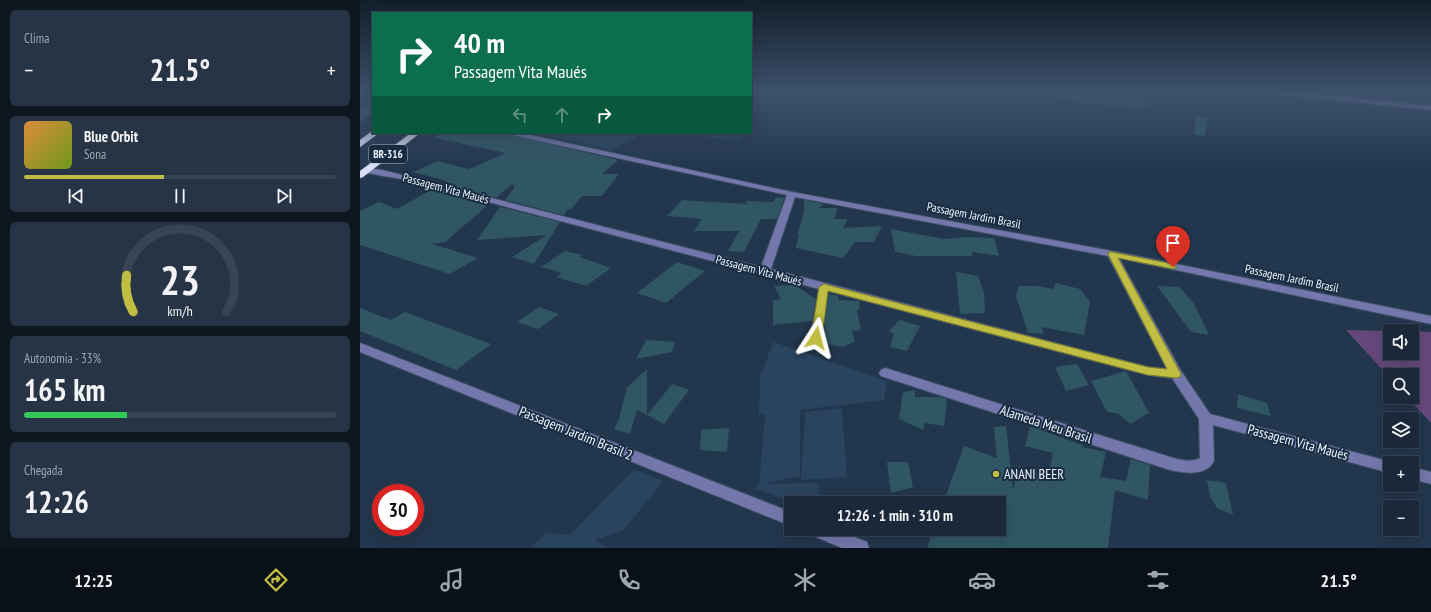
<!DOCTYPE html>
<html lang="pt">
<head>
<meta charset="utf-8">
<style>
	:root { --surface:#1a283a; --page:#273445; --text:#f1f3f6; --muted:#9fa6af; --line:#384454; --accent:#bfbe42 }
	body { margin:0; font-family:"PT Sans Narrow",sans-serif; background:var(--page); color:var(--text); height:100vh; display:flex; flex-direction:column; font-size:15px; white-space:nowrap }
	* { box-sizing:border-box; margin:0 }
	p { font-size:13px; color:var(--muted) }
	.icon { flex:none; width:22px; height:22px; fill:none; stroke:currentColor; stroke-width:2; stroke-linecap:round; stroke-linejoin:round }
	.map { position:relative; flex:1; overflow:hidden }
	.drawer { display:flex; flex-direction:column; gap:10px; padding:10px; background:#0e1620; width:360px }
	.drawer>* { flex:none }
	.top-card { position:absolute; left:12px; top:12px; width:380px; height:122px; border-radius:0px; box-shadow:0 4px 16px #0002,0 0 0 1px var(--line); background:#0b6e4f; color:#fff; overflow:hidden }
	.controls { position:absolute; left:1023px; top:324px; display:grid; gap:8px }
	.controls a { display:grid; place-items:center; width:36px; height:36px; border-radius:0px; background:var(--surface); box-shadow:0 4px 16px #0002,0 0 0 1px var(--line); font-size:20px }
	.speed { position:absolute; left:12px; top:484px; display:flex; gap:8px; font-size:20px; font-weight:700; text-align:center }
	.speed>* { display:grid; place-content:center; width:52px; height:52px; border-radius:50%; background:var(--surface); box-shadow:0 4px 16px #0002,0 0 0 1px var(--line); line-height:1 }
	.speed .limit { border:6px solid #d22; background:#fff; color:#111 }
	.pin { position:absolute; display:grid; place-items:center; width:34px; height:34px; color:#fff; margin:-41px -17px; border-radius:50% 50% 50% 0; rotate:-45deg; box-shadow:0 0 4px #0007 }
	.pin .icon { rotate:45deg }
	.me { position:absolute; width:44px; margin:-22px; rotate:9deg; stroke-linejoin:round; filter:drop-shadow(0 0 3px #0008) }
	.turn { display:flex; align-items:center; gap:14px; height:84px; padding:0 16px; font-size:18px }
	.turn .icon { width:52px; height:52px; stroke-width:2.5 }
	.turn b { display:block; font-size:28px; line-height:34px }
	.lanes { display:flex; align-items:center; height:38px; padding:0 16px; background:#0003; justify-content:center; gap:20px; direction:ltr }
	.lanes .off { opacity:.35 }
	.big { font-size:30px; font-weight:800; line-height:1.1 }
	.drawer .widget { flex:1; display:flex; flex-direction:column; justify-content:center; gap:6px; min-width:0; padding:0 14px; border-radius:6px; background:var(--page) }
	.drawer .dial { align-items:center; gap:0 }
	.dial svg { height:104px; overflow:visible; fill:none; stroke:var(--line); stroke-width:7; stroke-linecap:round; text-anchor:middle }
	.dial text { fill:var(--text); stroke:none }
	.song { display:flex; align-items:center; gap:12px }
	.cover { width:48px; height:48px; border-radius:6px; background:linear-gradient(135deg,hsl(30 70% 55%),hsl(80 70% 35%)) }
	.played { height:4px; border-radius:2px; background:linear-gradient(90deg,var(--accent) 45%,var(--line) 45%) }
	.keys { display:flex; justify-content:space-around; direction:ltr }
	.heat { display:flex; justify-content:space-between; align-items:center; font-size:22px; direction:ltr }
	.charge { height:6px; border-radius:3px; background:linear-gradient(90deg,#34c759 33%,var(--line) 0) }
	.trip { position:absolute; left:424px; top:496px; width:222px; height:40px; border-radius:0px; background:var(--surface); box-shadow:0 4px 16px #0002,0 0 0 1px var(--line); font-weight:800; line-height:40px; text-align:center }
	.tabs { display:flex; height:64px; justify-content:space-around; align-items:center; background:#0a1017; color:var(--muted) }
	.tabs .icon { width:28px; height:28px }
	.tabs .active { color:var(--accent) }
	.tabs b { font-size:18px; color:var(--text) }
	main { display:flex; flex:1; min-height:0 }
	.map>svg:first-child { display:block }
	.built { fill:#2a435e }
	.green { fill:#65487b }
	.building { fill:#305664 }
	.lines { fill:none; stroke-linecap:round; stroke-linejoin:round }
	.minor-casing { stroke:#3f5166; stroke-width:2 }
	.highway-casing { stroke:#3f5166; stroke-width:2 }
	.minor { fill:#7477ab; fill-rule:evenodd }
	.highway { fill:#dbdef7; fill-rule:evenodd }
	.route { fill:#bfbe42; stroke:#7c7c2b }
	.poi-dot { fill:#bfbe42; stroke:#182c42; stroke-width:1.5 }
	.labels { text-anchor:middle; dominant-baseline:central; stroke-width:4; stroke-linejoin:round; paint-order:stroke }
	.shield { fill:#182c42; stroke:#aeb9c6; stroke-width:1 }
	.shield-label { font-size:11px; font-weight:bold; fill:#eef5fe }
	.street-label { font-size:12px; fill:#eef5fe; stroke:#182c42 }
	.near-street-label { font-size:14px; fill:#eef5fe; stroke:#182c42 }
	.near-poi-label { font-size:14px; fill:#eef5fe; stroke:#182c42; text-anchor:start }
</style>
</head>
<body>
<main>
<section class="drawer">
<div class="widget"><p>Clima</p>
<div class="heat"><a>−</a><b class="big">21.5°</b><a>+</a></div>
</div>
<div class="widget">
<div class="song"><i class="cover"></i><div><b>Blue Orbit</b><p>Sona</p></div></div>
<div class="played"></div>
<div class="keys"><svg class="icon" aria-label="previous" viewBox="0 0 24 24"><path d="M18 5L8 12l10 7zM5 5v14"/></svg><svg class="icon" aria-label="pause" viewBox="0 0 24 24"><path d="M8 5v14M16 5v14"/></svg><svg class="icon" aria-label="next" viewBox="0 0 24 24"><path d="M6 5l10 7-10 7zM19 5v14"/></svg></div>
</div>
<div class="widget dial"><svg viewBox="0 0 100 80">
<path d="M14 69A42 42 0 1 1 86 69"/>
<path d="M14 69A42 42 0 0 1 9 41" stroke="#bfbe42"/>
<text x="50" y="56" font-size="32" font-weight="700">23</text>
<text x="50" y="72" font-size="11">km/h</text>
</svg></div>
<div class="widget"><p>Autonomia · 33%</p><b class="big">165 km</b><div class="charge"></div></div>
<div class="widget"><p>Chegada</p><b class="big">12:26</b></div>
</section>
<div class="map">
<svg width="1071" height="548" viewBox="0 0 1071 548">
	<rect width="100%" height="100%" fill="#22364d"/>
	<path class="built" d="M699,92H757L752,106L696,99Z
		M759,92H788L786,110L756,105Z
		M178,133H286L251,150Z
		M352,133H389L376,141L344,138Z
		M413,342L527,381L524,400L440,410V476L402,484L458,483L461,503H436L394,488L399,484L405,414L399,415L400,378Z
		M482,408L487,477L441,480L445,412Z
		M274,469L303,481L264,530L234,540L248,548H169L187,533L210,535Z"/>
	<path class="green" d="M986,330L1040,331H1030V353H1052V331L1071,332V423L1047,397H1052V375H1030V378Z"/>
	<path class="building" d="M13,100V112L0,122V109Z
		M836,115L848,118L845,136L834,135Z
		M75,133H141L149,135L258,160L242,174H259L242,196H222L211,209H208L204,215L145,200L155,187L152,184L136,198L83,184L87,181L53,172L78,161L109,169L146,153L75,138Z
		M73,189L129,204L85,242L72,244L118,258L90,274L0,245V211L19,202L37,209Z
		M416,197L424,198L417,219H401L384,252L368,251L379,231H334L342,219L307,216L322,200L386,204L387,201L413,202Z
		M444,200L463,204L459,208H478L474,219H488L483,228L522,226L514,242H495L483,258L436,248L439,235H437L444,212Z
		M140,207L200,222L174,264L152,257L187,235L117,240Z
		M531,229L584,239L606,237L634,238L639,256L612,252L613,256H556L535,252Z
		M205,251L222,255L220,257L251,268L226,286L196,277L202,273L181,267Z
		M317,262L345,271L306,303L277,293Z
		M596,272L618,276L624,293L625,313L600,314Z
		M696,283L720,289L730,302L724,335L681,327L684,334L668,333L656,296L659,286H678L693,289Z
		M435,285L456,299L452,321L413,325V300L421,299L414,286Z
		M797,286L819,287L833,302L849,335L831,332Z
		M469,294L478,296L479,300L499,301L500,309L497,310L501,330L492,331L495,341L484,347L461,343L463,338Z
		M179,307L199,314L178,329L157,322Z
		M0,308L31,320L45,312L131,344L96,370L0,331Z
		M539,320L560,326L547,351L530,347L534,334L529,331Z
		M286,340L315,342L312,352L276,359Z
		M717,364L729,385L706,391L695,367Z
		M287,369V415L312,384L329,390L304,424L277,410L270,434L254,429L259,419L267,387Z
		M766,371L789,413L770,424L759,414L747,412L731,381Z
		M555,390V397H580L587,399L584,426L564,423V430L539,419L543,392Z
		M878,394L907,403L911,416L877,408Z
		M646,426L653,490L659,466L688,477L693,453L665,446L670,426L722,445V447L746,452L740,477L766,481L771,459L790,465L788,500L755,490L748,548H567L573,529H639V503H583L604,446L637,458L634,427Z
		M369,428L367,452L340,450L341,430Z
		M527,462H548L553,487L531,493Z
		M847,480L866,483L873,515L857,508L850,496Z"/>
	<g class="lines">
		<g class="minor-casing">
			<path id="minor" d="M915,92H930L1071,106V110L918,94Z
				M149,133H161L432,192L752,251L1071,316V324L759,258L821,371L850,414L1035,463H1030V473L853,425L854,461C846,477 824,473 810,470L521,376L519,373L521,370L525,368L810,457C819,460 831,463 840,458L839,419L812,378L788,375L468,291L462,338L460,341H452L450,338L459,289L41,179C33,177 6,174 2,171C10,165 32,173 42,175L401,267L427,195L152,135ZM435,197L748,256L807,369L788,367L411,269Z
				M0,343L431,512V526L0,352Z
				M1052,467L1071,472V484L1052,479Z
				M447,529H474L507,542L509,548H482L449,534Z"/>
		</g>
		<g class="highway-casing">
			<path id="highway" d="M12,131L13,133H19L0,147V140Z
				M51,133H60L3,177L0,178V171Z"/>
		</g>
		<use href="#minor" class="minor"/>
		<use href="#highway" class="highway"/>
	</g>
	<linearGradient id="sky" x2="0" y2="1"><stop stop-color="#131e2a"/><stop offset="0.55" stop-color="#3e526d"/><stop offset="1" stop-color="#3e526d" stop-opacity="0"/></linearGradient>
	<rect width="1071" height="168" fill="url(#sky)"/>
	<path class="route" d="M749,252H752L813,264L817,267L813,269L758,258L821,374L820,377L816,378L788,375L468,291L462,338L460,341H453L451,338L459,287L464,284L788,367L807,369L748,254Z"/>
	<circle class="poi-dot" cx="636" cy="474" r="4"/>
	<g class="labels">
		<rect class="shield" x="9" y="145" width="38" height="18" rx="3"/>
		<g class="shield-label">
			<text x="28" y="154">BR-316</text>
		</g>
		<g class="street-label">
			<text transform="translate(86 188) rotate(15)">Passagem Vita Maués</text>
			<text transform="translate(614 215) rotate(11)">Passagem Jardim Brasil</text>
			<text transform="translate(399 270) rotate(15)">Passagem Vita Maués</text>
			<text transform="translate(932 278) rotate(12)">Passagem Jardim Brasil</text>
		</g>
		<g class="near-street-label">
			<text transform="translate(686 424) rotate(18)">Alameda Meu Brasil</text>
			<text transform="translate(216 433) rotate(22)">Passagem Jardim Brasil 2</text>
			<text transform="translate(938 442) rotate(15)">Passagem Vita Maués</text>
		</g>
		<g class="near-poi-label">
			<text x="644" y="474">ANANI BEER</text>
		</g>
	</g>
</svg>
<div class="controls">
<a><svg class="icon" aria-label="sound" viewBox="0 0 24 24"><path d="M4 9h4l5-4v14l-5-4H4zM17 9q2 3 0 6"/></svg></a>
<a><svg class="icon" aria-label="search" viewBox="0 0 24 24"><circle cx="10" cy="10" r="6"/><path d="M15 15l6 6"/></svg></a>
<a><svg class="icon" aria-label="layers" viewBox="0 0 24 24"><path d="M12 4l9 5-9 5-9-5zM3 14l9 5 9-5"/></svg></a>
<a>+</a>
<a>−</a>
</div>
<div class="speed"><div class="limit">30</div></div>
<div class="pin" style="left:813px;top:267px;background:#d93025"><svg class="icon" aria-label="arrive" viewBox="0 0 24 24"><path d="M6 21V4h12l-3 4 3 4H6"/></svg></div>
<svg class="me" style="left:456px;top:338px" viewBox="-20 -20 40 40"><path d="M0-17L14 15 0 8-14 15z" fill="#bfbe42" stroke="#fff" stroke-width="4"/></svg>
<div class="trip">12:26 · 1 min · 310 m</div>
<div class="top-card">
<div class="turn"><svg class="icon" aria-label="right" viewBox="0 0 24 24"><path d="M7 20v-9h11M14 6l5 5-5 5"/></svg><div><b>40 m</b>Passagem Vita Maués</div></div>
<div class="lanes"><svg class="icon off" aria-label="left" viewBox="0 0 24 24"><path d="M17 20v-9H6M10 6l-5 5 5 5"/></svg><svg class="icon off" aria-label="ahead" viewBox="0 0 24 24"><path d="M12 20V5M6 11l6-6 6 6"/></svg><svg class="icon" aria-label="right" viewBox="0 0 24 24"><path d="M7 20v-9h11M14 6l5 5-5 5"/></svg></div>
</div>
</div>
</main>
<nav class="tabs">
<b>12:25</b>
<svg class="icon active" aria-label="directions" viewBox="0 0 24 24"><path d="M12 3l9 9-9 9-9-9zM9 14v-3h6M13 9l2 2-2 2"/></svg>
<svg class="icon" aria-label="music" viewBox="0 0 24 24"><path d="M9 18V5l10-2v13"/><circle cx="6" cy="18" r="3"/><circle cx="16" cy="16" r="3"/></svg>
<svg class="icon" aria-label="phone" viewBox="0 0 24 24"><path d="M5 4h4l2 5-3 2q2 4 5 5l2-3 5 2v4C11 20 4 13 5 4z"/></svg>
<svg class="icon" aria-label="climate" viewBox="0 0 24 24"><path d="M12 3v18M4 7l16 10M4 17L20 7"/></svg>
<svg class="icon" aria-label="car" viewBox="0 0 24 24"><path d="M5 17H2v-5l4-1 3-4h7l3 4 3 1v5h-3M9 17h6M6 11h13"/><circle cx="7" cy="17" r="2"/><circle cx="17" cy="17" r="2"/></svg>
<svg class="icon" aria-label="filters" viewBox="0 0 24 24"><path d="M4 7h16M4 17h16"/><circle cx="9" cy="7" r="2"/><circle cx="15" cy="17" r="2"/></svg>
<b>21.5°</b>
</nav>
</body>
</html>
